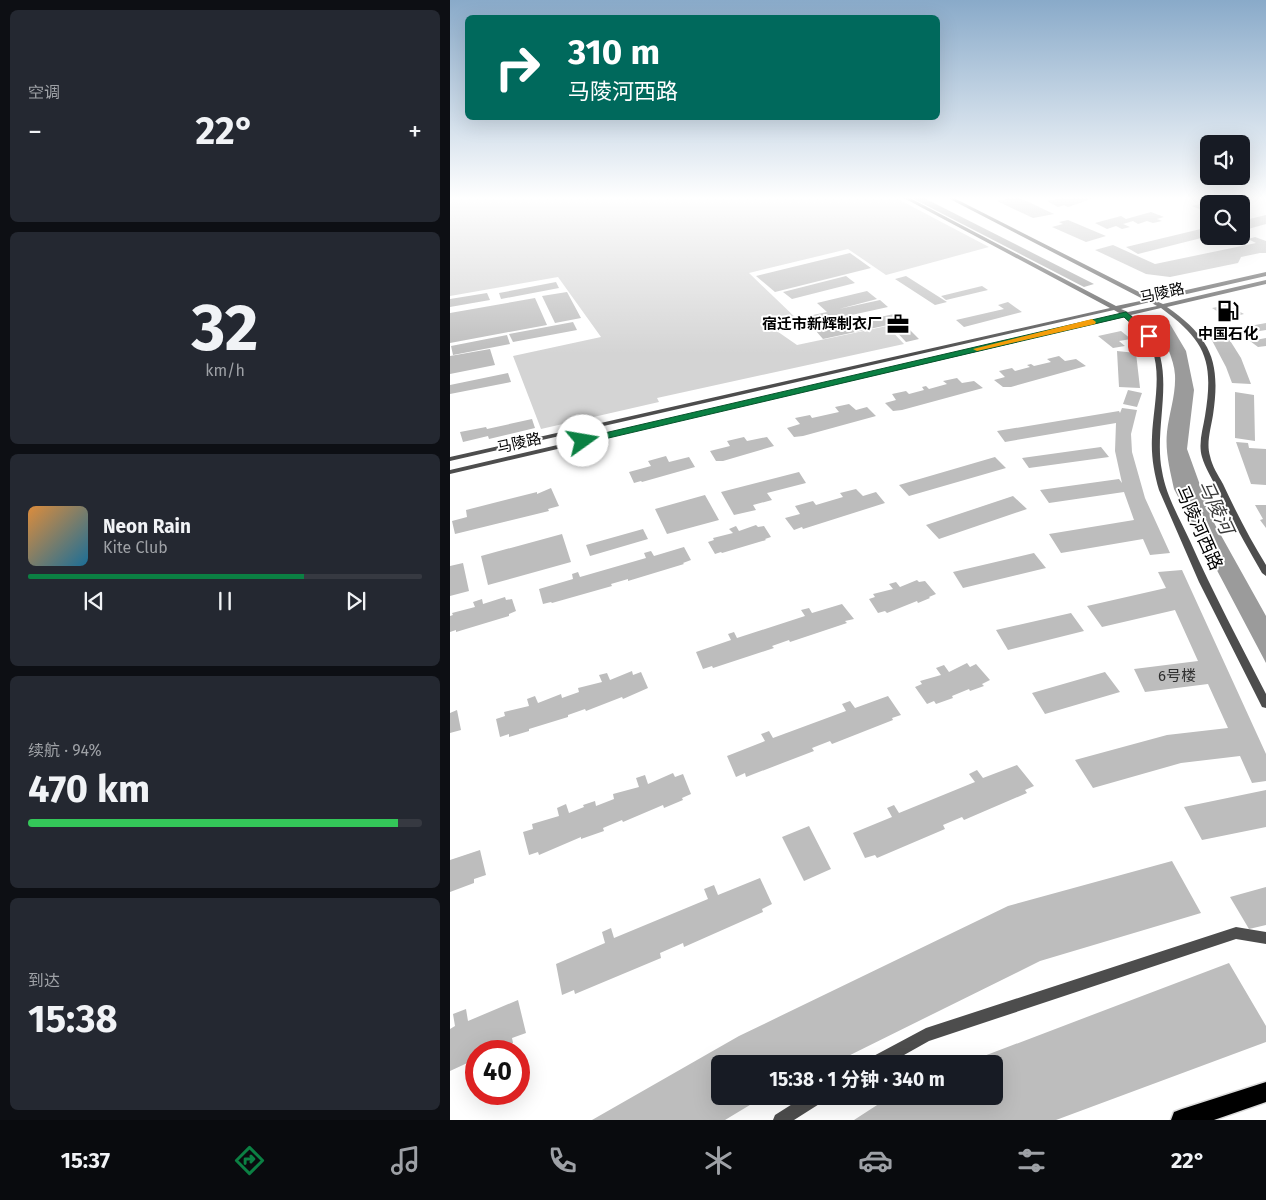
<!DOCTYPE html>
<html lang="zh">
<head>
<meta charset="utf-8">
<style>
	:root { --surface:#171b24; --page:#242831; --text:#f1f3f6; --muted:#9ea1a6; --line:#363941; --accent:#0b8043 }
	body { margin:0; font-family:"Fira Sans","Noto Sans SC",sans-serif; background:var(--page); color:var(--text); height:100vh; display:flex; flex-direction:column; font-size:19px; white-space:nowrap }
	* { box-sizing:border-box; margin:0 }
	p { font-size:16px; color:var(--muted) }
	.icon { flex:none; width:28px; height:28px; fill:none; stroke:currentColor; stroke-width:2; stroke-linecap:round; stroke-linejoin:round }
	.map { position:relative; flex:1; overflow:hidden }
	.drawer { display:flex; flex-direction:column; gap:10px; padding:10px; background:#0d0f14; width:450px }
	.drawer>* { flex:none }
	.hud { position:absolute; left:15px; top:15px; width:475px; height:105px; border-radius:8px; box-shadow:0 5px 20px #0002; background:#00695c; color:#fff; overflow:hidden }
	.buttons { position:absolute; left:750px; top:135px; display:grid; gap:10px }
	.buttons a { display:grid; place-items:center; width:50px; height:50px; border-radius:8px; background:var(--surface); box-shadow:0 5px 20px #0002; font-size:25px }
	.speed { position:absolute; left:15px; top:1040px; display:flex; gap:10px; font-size:25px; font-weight:700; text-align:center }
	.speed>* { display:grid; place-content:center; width:65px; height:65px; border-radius:50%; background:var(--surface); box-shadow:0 5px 20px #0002; line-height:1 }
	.speed .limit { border:8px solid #d22; background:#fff; color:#111 }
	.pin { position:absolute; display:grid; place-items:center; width:42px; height:42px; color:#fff; margin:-21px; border-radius:10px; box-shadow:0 2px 8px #0006 }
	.me { position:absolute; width:55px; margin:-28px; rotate:77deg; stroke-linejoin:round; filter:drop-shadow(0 0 4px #0008) }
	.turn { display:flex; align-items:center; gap:18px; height:105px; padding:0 20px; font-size:22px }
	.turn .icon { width:65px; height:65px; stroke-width:2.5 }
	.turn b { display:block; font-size:35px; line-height:42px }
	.big { font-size:38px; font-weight:700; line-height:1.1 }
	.drawer .widget { flex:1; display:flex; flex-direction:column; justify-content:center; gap:8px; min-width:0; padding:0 18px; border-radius:8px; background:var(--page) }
	.drawer .dial { align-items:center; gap:0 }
	.dial b { font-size:65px; line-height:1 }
	.song { display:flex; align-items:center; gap:15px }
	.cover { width:60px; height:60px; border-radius:8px; background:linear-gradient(135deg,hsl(30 70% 55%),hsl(200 70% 35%)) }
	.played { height:5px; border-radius:2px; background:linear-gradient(90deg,var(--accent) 70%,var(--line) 70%) }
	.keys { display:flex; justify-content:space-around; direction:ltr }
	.heat { display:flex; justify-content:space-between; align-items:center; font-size:28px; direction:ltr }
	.charge { height:8px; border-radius:4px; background:linear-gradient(90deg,#34c759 94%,var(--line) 0) }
	.trip { position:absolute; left:261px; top:1055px; width:292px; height:50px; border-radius:8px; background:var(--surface); box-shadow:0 5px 20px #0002; font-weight:700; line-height:50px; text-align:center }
	.tab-bar { display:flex; height:80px; justify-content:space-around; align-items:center; background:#090b0e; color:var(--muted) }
	.tab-bar .icon { width:35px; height:35px }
	.tab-bar .current { color:var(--accent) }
	.tab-bar b { font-size:22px; color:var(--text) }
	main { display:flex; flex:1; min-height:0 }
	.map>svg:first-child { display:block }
	.green { fill:#d4d4d4 }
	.water { fill:#9b9b9b }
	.building { fill:#bdbdbd }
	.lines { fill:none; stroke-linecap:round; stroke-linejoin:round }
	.major-casing { stroke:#dbdbdb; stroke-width:3 }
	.minor { fill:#4d4d4d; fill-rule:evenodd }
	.major { fill:#000; fill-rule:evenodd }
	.route { fill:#0b8043; stroke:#07532c }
	.slow { fill:#f59e0b }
	.labels { text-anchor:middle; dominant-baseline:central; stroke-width:4; stroke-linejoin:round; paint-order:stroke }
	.far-street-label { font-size:15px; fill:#000; stroke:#fff }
	.far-poi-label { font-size:15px; font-weight:bold; fill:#000; stroke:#fff; text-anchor:end }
	.number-label { font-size:15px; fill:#2f2f2f }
	.street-label { font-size:18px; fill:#000; stroke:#fff }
	.water-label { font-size:19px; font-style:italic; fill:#3c3c3c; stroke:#fff }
</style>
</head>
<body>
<main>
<section class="drawer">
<div class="widget"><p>空调</p>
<div class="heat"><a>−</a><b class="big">22°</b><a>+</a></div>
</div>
<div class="widget dial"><b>32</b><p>km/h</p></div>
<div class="widget">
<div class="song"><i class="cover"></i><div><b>Neon Rain</b><p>Kite Club</p></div></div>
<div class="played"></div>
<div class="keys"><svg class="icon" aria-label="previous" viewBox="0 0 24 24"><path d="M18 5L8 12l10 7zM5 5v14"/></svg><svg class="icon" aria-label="pause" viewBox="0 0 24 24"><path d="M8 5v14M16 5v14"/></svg><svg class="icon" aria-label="next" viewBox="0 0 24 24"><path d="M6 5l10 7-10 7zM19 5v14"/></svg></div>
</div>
<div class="widget"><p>续航 · 94%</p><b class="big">470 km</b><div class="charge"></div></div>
<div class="widget"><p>到达</p><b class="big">15:38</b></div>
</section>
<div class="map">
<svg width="816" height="1120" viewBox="0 0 816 1120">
	<rect width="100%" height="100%" fill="#fff"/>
	<path class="green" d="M0,197H444L539,247L436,275L398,249L299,273L348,320L321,327L347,345L437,326L454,344L207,398L209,402L91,429L63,356L151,337L108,277L0,296Z"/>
	<path class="water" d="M460,197H472L644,284L634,287Z
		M720,324L736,351L744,390L737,449L763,521L816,616V663L724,489C720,470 715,452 717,432C719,413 726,395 725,375C724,358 714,340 707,325Z"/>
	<path class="building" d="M563,197H568L604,214L583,218L547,201Z
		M614,197L618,199L626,197L644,198L618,207L614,205L608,207L597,201Z
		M774,197L801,198L795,199L801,202L793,204L787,202L759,204V210L754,211L742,206Z
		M701,212L714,217L707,219L712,221L703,223L697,221L688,224L683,221L673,224L680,227L672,229L666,226L657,229L645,223L671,216L676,219Z
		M816,215V224L791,231V221Z
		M618,220L656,236L636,242L602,227L613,224L609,222Z
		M759,227V236L688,254L676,247Z
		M805,237L816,241V253H810L791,257L788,263L720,277L696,274L645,250L663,245L705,264L806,243L798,239Z
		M400,253L421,268L325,292L306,276Z
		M396,276L405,283L342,299L333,292Z
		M456,276L497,302L485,305L445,279Z
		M106,282L109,288L51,299L49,293Z
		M532,286L538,290L496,300L491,296Z
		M417,291L427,299L389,309L430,300L438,307L356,325L349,318L377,312L367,303Z
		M117,292L131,318L105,323L92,296Z
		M37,293L40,300L0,307V299Z
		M85,298L97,325L0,343V313Z
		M558,302L572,312L514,327L506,320L554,309L548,305Z
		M777,305L794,314L778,318L762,308Z
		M444,314L452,322L373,339L366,331Z
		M123,322L127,330L63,342L59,334Z
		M816,323V330L797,333L789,328Z
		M455,325L469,339L456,342L442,327Z
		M671,331L681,339L669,341L675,346L663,348L648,336Z
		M757,331H774L791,358L801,384L782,383L776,367Z
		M57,335L60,344L3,355L1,346Z
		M816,338V346L808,347L800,341Z
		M40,349L45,365L0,374V356Z
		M667,351L686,353L690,388L669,387Z
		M609,356L615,361L626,359L636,366L561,387H553L544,380L555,377L549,371L562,368L565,371L580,367L577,365L581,364L584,366L601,362L597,359Z
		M58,373L61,382L0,394V385Z
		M507,378L512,383L524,381L533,388L452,410L443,411L435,403L446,400L442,394L456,391L459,394L474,390L472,387L476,386L479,389L497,384L493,381Z
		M678,390L692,393L687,407L673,404Z
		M785,392L804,395L805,441L785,438Z
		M399,404L406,410L417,407L426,416L353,436L344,437L337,428L350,424L345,418L360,415L362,418L389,412L385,407Z
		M672,408L687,410L681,434L682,452L695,498L720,553L700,555L693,539L611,553L599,534L684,520L674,492L599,503L590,490L669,479L672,483L665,451L666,423L555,442L547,431L669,411L670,413Z
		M82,419L85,428L39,439L38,436L13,442L10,432L36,427L37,429Z
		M294,437L297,441L317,437L324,446L273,461H266L260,451L280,446L277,441Z
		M786,442L798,443L799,448L816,449V485L801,484Z
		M651,447L659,457L579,468L572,458Z
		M216,456L219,462L239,457L245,467L192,482L191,481L184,483L179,472L201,466L198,461Z
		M545,457L556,468L459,496L449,485Z
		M349,472L356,483L317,493L322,500L303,505L306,510L284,515L271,492Z
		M101,488L109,506L98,509L99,511L5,534L2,521L17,517L16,510L87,492V494Z
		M406,489L413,496L426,492L435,503L353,529L352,527L344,530L335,518L350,514L345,506L363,501L366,505L393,497L390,493Z
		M255,495L269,520L217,534L205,509Z
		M563,496L577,509L489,539L476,525Z
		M805,505H816V528L810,520L813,519Z
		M306,525L308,527L314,526L321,537L315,539L316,540L272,553L271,552L265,554L258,542L264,540L263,538L283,533L279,529L286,526L289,531Z
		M193,529L198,539L140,556L136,545Z
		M112,534L121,562L38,585L31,556Z
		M234,547L241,560L233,563L234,564L178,581V579L161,584L162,586L102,603L101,602L93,604L89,589L123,579L122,574L128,572L130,577L196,558L194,553L201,551L204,556Z
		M584,553L596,568L513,588L503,572Z
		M13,563L19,591L0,596V566Z
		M732,570L816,754V781L802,783L790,756L731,763L643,788L625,760L717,735L778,728L758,684L695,692L684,669L748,661L725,610L652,627L637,606L716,588L708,572Z
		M467,580L469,582L475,581L486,594L479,597L480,598L468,603L467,601L437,613L435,611L428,613L419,599L425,597L423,594L443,589L439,584L446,582L450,587Z
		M55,597L56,600L62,599L66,611L59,614V616L6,632V630L0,632V616L3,615L2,613L25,607L23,602L32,599L33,604Z
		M392,604L404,619L395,621L397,623L340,642L339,640L322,646L324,648L263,668L262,666L253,669L246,652L281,640L278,634L284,632L287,638L355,616L351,610L359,608L362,613Z
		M621,613L634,631L558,650L546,630Z
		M517,663L520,667L526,664L540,680L532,684L534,686L520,691L519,689L502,696L503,698L486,704L484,701L477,704L465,687L472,684L470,681L491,675L486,668L494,665L499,672Z
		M182,671L183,675L191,672L198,688L173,699L172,697L136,711L135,709L118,715V717L79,729V731L59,737V734L50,737L46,719L55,716L54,712L79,706L77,699L85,696L88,703L111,694L112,698L129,692L128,688L152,682L149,675L157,673L160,680Z
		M655,672L670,692L595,714L582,693Z
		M438,696L451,715L442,718L443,720L382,744L380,741L362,748L364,751L296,777L295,773L286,777L277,756L315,741L311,734L319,731L323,738L396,711L392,704L400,701L405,708Z
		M7,710L11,730L0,733V713Z
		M567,765L584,786L575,790L577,793L514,820L512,817L493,825L495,829L427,858L425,855L415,858L403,833L442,817L437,808L444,805L449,813L525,782L519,774L527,770L533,778Z
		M223,773L225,777L233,774L241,794L232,798L233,800L214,808L213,805L173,822L172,820L153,828L154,831L131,839V837L89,855L88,852L79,855L73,832L83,829L82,824L109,816L107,808L116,804L119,813L134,807L133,805L145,801L146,806L164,799L163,794L189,787L186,778L195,775L198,784Z
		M816,790V827L752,840L734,807Z
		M359,826L381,869L354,881L332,837Z
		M30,850L36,875L24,879V883L0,892V860Z
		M722,861L751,913L590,961L382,1064H270V1096H315L275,1120H142L289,1036L558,906Z
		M310,878L322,904L312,909L313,912L234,947L233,943L210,953L211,958L125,994L124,990L112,995L106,964L155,943L152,932L161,928L164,938L258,899L254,889L264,885L268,895Z
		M816,887V925L799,929L780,897Z
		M779,963L816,1026V1042L606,1120H404L441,1096H545V1064H513Z
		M68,1000L76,1033L62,1038L63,1043L44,1051H26V1059L0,1071V1029L5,1026L3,1014L16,1009L18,1021Z"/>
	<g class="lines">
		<g class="major-casing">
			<path id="major" d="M816,1082V1102L764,1120H721L724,1112L732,1109Z"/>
		</g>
		<path class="minor" d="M452,197H458L666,306L695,300L496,197H502L701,298L816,272V276L706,301L713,304L816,280V284L717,307C761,338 771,361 763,415C761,428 756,443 760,456C762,466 768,475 773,484C786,512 800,539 816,565V576L812,573C796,545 780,517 767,489C762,478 755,468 752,457C748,443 753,429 755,416C764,361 756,341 711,308L681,315C688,321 695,326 700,334C727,372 703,427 712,471C716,496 730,519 740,541C763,593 790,643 816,694V708L812,707L749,582L709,490C704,473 701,456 702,437C703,409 712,376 702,349C697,335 686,326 675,317L0,474V470L671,314L664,310L0,461V457L660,308ZM700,302L707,306L678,312L671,309Z
			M786,927L816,932V944L786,939L479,1041L438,1064H416L418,1059L476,1028Z
			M355,1096H376L374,1101L344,1120H323L325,1115Z"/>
		<use href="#major" class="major"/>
	</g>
	<linearGradient id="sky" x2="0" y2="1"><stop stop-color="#89aac9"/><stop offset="0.56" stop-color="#fff"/><stop offset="1" stop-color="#fff" stop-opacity="0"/></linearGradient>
	<rect width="816" height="354" fill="url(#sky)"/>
	<path class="route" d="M676,312L702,334V337H696L674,317L133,444L128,441L133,438Z"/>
	<path class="slow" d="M642,319L646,322L645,324L527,351L523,349Z"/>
	<defs>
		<g id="fuel-bare" transform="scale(1.725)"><path d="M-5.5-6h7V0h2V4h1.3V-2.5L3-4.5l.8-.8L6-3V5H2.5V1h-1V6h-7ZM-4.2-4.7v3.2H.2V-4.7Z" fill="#000" stroke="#fff" stroke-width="2.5" paint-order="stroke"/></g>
		<g id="office-bare" transform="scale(1.725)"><path d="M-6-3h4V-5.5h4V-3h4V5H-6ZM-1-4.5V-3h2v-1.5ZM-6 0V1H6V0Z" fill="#000" stroke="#fff" stroke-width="2.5" paint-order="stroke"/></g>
	</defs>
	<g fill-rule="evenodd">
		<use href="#fuel-bare" x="778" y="311"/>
		<use href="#office-bare" x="448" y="324"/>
	</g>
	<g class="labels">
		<g class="far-street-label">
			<text transform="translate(712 293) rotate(-13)">马陵路</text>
			<text transform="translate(69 443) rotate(-13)">马陵路</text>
		</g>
		<g class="far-poi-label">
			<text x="432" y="324">宿迁市新辉制衣厂</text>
			<text x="778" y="334" text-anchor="middle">中国石化</text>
		</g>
		<g class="number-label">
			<text x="727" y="676">6号楼</text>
		</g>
		<g class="street-label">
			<text transform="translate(749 528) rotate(66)">马陵河西路</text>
		</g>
		<g class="water-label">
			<text transform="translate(766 507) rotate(65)">马陵河</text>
		</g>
	</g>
</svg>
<div class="buttons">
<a><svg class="icon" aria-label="sound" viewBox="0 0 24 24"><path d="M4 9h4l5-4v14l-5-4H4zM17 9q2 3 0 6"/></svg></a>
<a><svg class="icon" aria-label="search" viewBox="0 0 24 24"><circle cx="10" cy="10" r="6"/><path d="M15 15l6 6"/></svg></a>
</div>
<div class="speed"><div class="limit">40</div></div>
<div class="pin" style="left:699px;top:336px;background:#d93025"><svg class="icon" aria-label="arrive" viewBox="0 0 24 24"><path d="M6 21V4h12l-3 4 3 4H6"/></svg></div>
<svg class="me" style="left:133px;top:441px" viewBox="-20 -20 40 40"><circle r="19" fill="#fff"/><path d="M0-13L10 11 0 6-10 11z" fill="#0b8043"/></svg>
<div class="trip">15:38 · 1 分钟 · 340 m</div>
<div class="hud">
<div class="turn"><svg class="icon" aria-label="right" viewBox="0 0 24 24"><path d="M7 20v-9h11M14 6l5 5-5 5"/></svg><div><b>310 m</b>马陵河西路</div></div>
</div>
</div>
</main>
<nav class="tab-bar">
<b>15:37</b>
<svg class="icon current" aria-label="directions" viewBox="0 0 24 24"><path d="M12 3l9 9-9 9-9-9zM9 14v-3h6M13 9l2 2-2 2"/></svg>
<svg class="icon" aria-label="music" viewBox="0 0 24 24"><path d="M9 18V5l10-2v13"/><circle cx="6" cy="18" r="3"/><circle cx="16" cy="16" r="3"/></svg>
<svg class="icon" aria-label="phone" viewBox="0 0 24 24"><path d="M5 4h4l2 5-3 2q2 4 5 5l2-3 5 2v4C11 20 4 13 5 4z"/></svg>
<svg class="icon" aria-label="climate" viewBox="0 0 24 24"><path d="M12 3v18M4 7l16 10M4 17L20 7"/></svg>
<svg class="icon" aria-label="car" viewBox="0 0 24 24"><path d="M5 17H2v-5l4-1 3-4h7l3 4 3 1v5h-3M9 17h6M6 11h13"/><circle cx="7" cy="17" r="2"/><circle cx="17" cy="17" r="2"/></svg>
<svg class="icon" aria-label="filters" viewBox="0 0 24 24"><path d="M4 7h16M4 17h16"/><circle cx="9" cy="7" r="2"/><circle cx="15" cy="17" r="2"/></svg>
<b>22°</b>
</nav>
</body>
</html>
